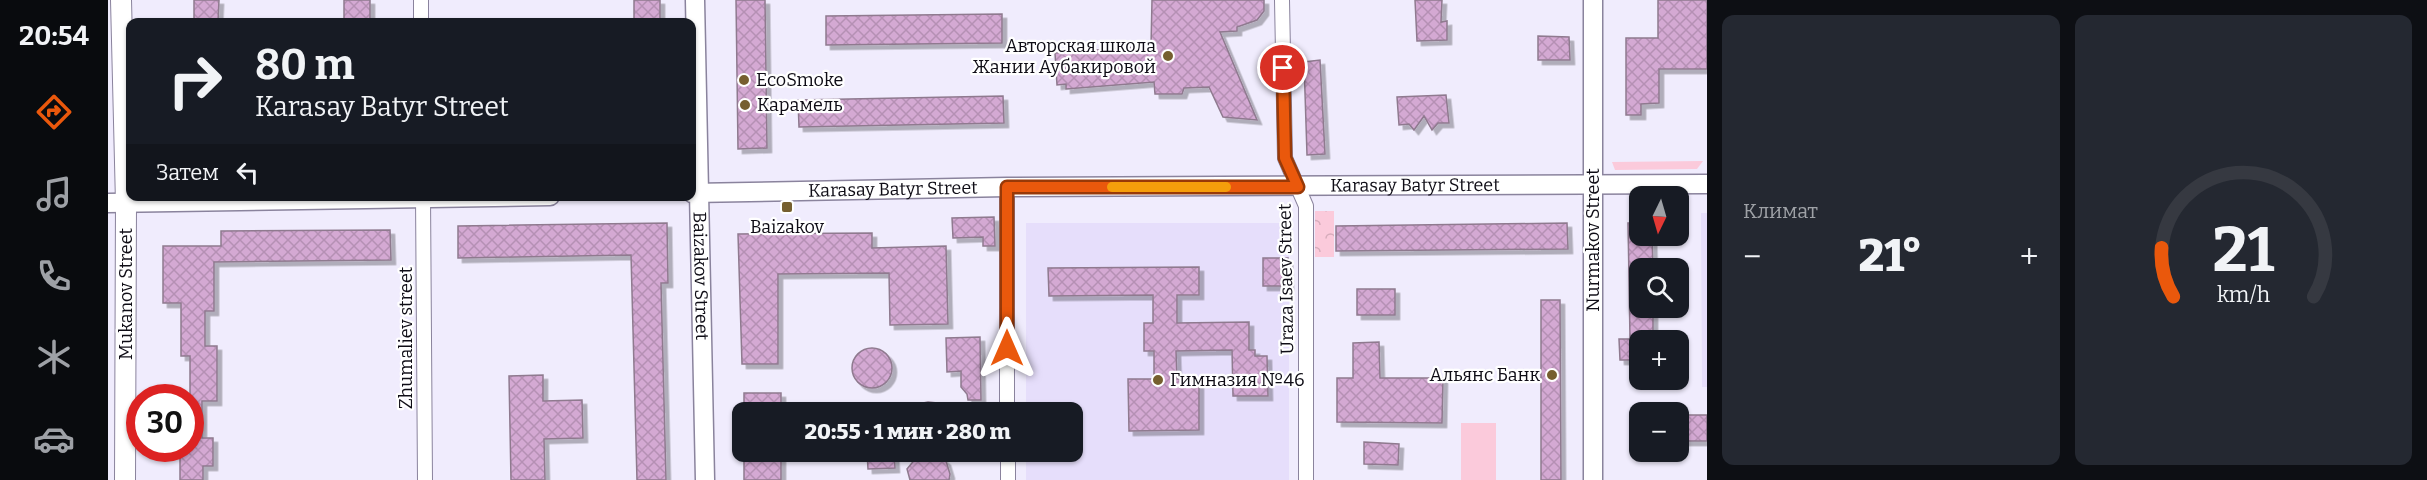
<!DOCTYPE html>
<html lang="ru">
<head>
<meta charset="utf-8">
<style>
	:root { --surface:#171b24; --page:#242831; --text:#f1f3f6; --muted:#9ea1a6; --line:#363941; --accent:#ea580c }
	body { margin:0; font-family:Bitter,serif; background:var(--page); color:var(--text); height:100vh; display:flex; flex-direction:column; font-size:22px; white-space:nowrap }
	* { box-sizing:border-box; margin:0 }
	p { font-size:20px; color:var(--muted) }
	.icon { flex:none; width:33px; height:33px; fill:none; stroke:currentColor; stroke-width:2; stroke-linecap:round; stroke-linejoin:round }
	.map { position:relative; flex:1; overflow:hidden }
	.details { display:flex; flex-direction:column; gap:15px; padding:15px; background:#0d0f14; width:720px }
	.details>* { flex:none }
	.hud { position:absolute; left:18px; top:18px; width:570px; height:183px; border-radius:12px; box-shadow:0 2px 4px #0004; background:#171b24; color:var(--text); overflow:hidden }
	.needle { width:39px; rotate:185deg }
	.tools { position:absolute; left:1521px; top:186px; display:grid; gap:12px }
	.tools a { display:grid; place-items:center; width:60px; height:60px; border-radius:12px; background:var(--surface); box-shadow:0 2px 4px #0004; font-size:30px }
	.speed { position:absolute; left:18px; top:384px; display:flex; gap:12px; font-size:30px; font-weight:700; text-align:center }
	.speed>* { display:grid; place-content:center; width:78px; height:78px; border-radius:50%; background:var(--surface); box-shadow:0 2px 4px #0004; line-height:1 }
	.speed .limit { border:9px solid #d22; background:#fff; color:#111 }
	.pin { position:absolute; display:grid; place-items:center; width:51px; height:51px; color:#fff; margin:-26px; border:3px solid #fff; border-radius:50%; box-shadow:0 2px 6px #0007 }
	.me { position:absolute; width:66px; margin:-33px; rotate:0deg; stroke-linejoin:round; filter:drop-shadow(0 0 4px #0008) }
	.turn { display:flex; align-items:center; gap:21px; height:126px; padding:0 30px; font-size:27px }
	.turn .icon { width:78px; height:78px; stroke-width:2.5 }
	.turn b { display:block; font-size:42px; line-height:51px }
	.then { display:flex; align-items:center; height:57px; padding:0 30px; background:#0003; gap:12px; font-size:22px }
	.big { font-size:45px; font-weight:800; line-height:1.1 }
	.details .card { flex:1; display:flex; flex-direction:column; justify-content:center; gap:9px; min-width:0; padding:0 21px; border-radius:12px; background:var(--page) }
	.details .dial { align-items:center; gap:0 }
	.dial svg { height:156px; overflow:visible; fill:none; stroke:var(--line); stroke-width:7; stroke-linecap:round; text-anchor:middle }
	.dial text { fill:var(--text); stroke:none }
	.heat { display:flex; justify-content:space-between; align-items:center; font-size:33px; direction:ltr }
	.details .tiles { flex:1; display:grid; gap:15px; grid-template-columns:repeat(2,1fr) }
	.trip { position:absolute; left:624px; top:402px; width:351px; height:60px; border-radius:12px; background:var(--surface); box-shadow:0 2px 4px #0004; font-weight:800; line-height:60px; text-align:center }
	main { display:flex; flex:1; min-height:0 }
	.dock { display:flex; flex-direction:column; width:108px; justify-content:space-around; align-items:center; background:#090b0e; color:var(--muted) }
	.dock .icon { width:42px; height:42px }
	.dock .selected { color:var(--accent) }
	.dock b { font-size:27px; color:var(--text) }
	.map>svg:first-child { display:block }
	.built { fill:#e6defb }
	.green { fill:#fbcadb }
	.forest { fill:url(#forest-crowns) }
	.building { fill:url(#building-cross-hatch); stroke:#8f7a8f; stroke-width:1.5; filter:url(#shadow) }
	.lines { fill:none; stroke-linecap:round; stroke-linejoin:round }
	.minor-casing { stroke:#8a839d; stroke-width:16 }
	.tertiary-casing { stroke:#8a839d; stroke-width:21 }
	.secondary-casing { stroke:#8a839d; stroke-width:22 }
	.minor { stroke:#fff; stroke-width:14 }
	.tertiary { stroke:#fff; stroke-width:18 }
	.secondary { stroke:#fff; stroke-width:20 }
	.route-casing { stroke:#983908; stroke-width:15 }
	.route { stroke:#ea580c; stroke-width:10 }
	.slow { stroke:#f59e0b; stroke-width:10 }
	.poi-dot { fill:#765f2f; stroke:#fff; stroke-width:2 }
	.labels { text-anchor:middle; dominant-baseline:central; stroke-width:4.5; stroke-linejoin:round; paint-order:stroke }
	.poi-label { font-size:18px; fill:#0e0c15; stroke:#fff; text-anchor:start }
	.street-label { font-size:18px; fill:#0e0c15; stroke:#fff }
</style>
</head>
<body>
<main>
<nav class="dock">
<b>20:54</b>
<svg class="icon selected" aria-label="directions" viewBox="0 0 24 24"><path d="M12 3l9 9-9 9-9-9zM9 14v-3h6M13 9l2 2-2 2"/></svg>
<svg class="icon" aria-label="music" viewBox="0 0 24 24"><path d="M9 18V5l10-2v13"/><circle cx="6" cy="18" r="3"/><circle cx="16" cy="16" r="3"/></svg>
<svg class="icon" aria-label="phone" viewBox="0 0 24 24"><path d="M5 4h4l2 5-3 2q2 4 5 5l2-3 5 2v4C11 20 4 13 5 4z"/></svg>
<svg class="icon" aria-label="climate" viewBox="0 0 24 24"><path d="M12 3v18M4 7l16 10M4 17L20 7"/></svg>
<svg class="icon" aria-label="car" viewBox="0 0 24 24"><path d="M5 17H2v-5l4-1 3-4h7l3 4 3 1v5h-3M9 17h6M6 11h13"/><circle cx="7" cy="17" r="2"/><circle cx="17" cy="17" r="2"/></svg>
</nav>
<div class="map">
<svg width="1599" height="480" viewBox="0 0 1599 480">
	<defs>
		<pattern id="forest-crowns" width="20" height="18" patternUnits="userSpaceOnUse" patternTransform="scale(1.5)"><rect width="20" height="18" fill="#fbcadb"/><path d="M2 6a3 3 0 1 1 6 0M12 15a3 3 0 1 1 6 0" fill="none" stroke="#d6acbb"/></pattern>
		<pattern id="building-cross-hatch" width="8" height="8" patternUnits="userSpaceOnUse" patternTransform="scale(1.5)"><rect width="8" height="8" fill="#d4a9d3"/><path d="M0 0l8 8M0 8l8-8" fill="none" stroke="#b590b4"/></pattern>
		<filter id="shadow"><feDropShadow dx="4.5" dy="4.5" stdDeviation="0" flood-color="#0004"/></filter>
	</defs>
	<rect width="100%" height="100%" fill="#f0ecfd"/>
	<path class="built" d="M1593,213H1599V387H1594Z
		M918,223H1181V480H918V452H964V412H918Z"/>
	<path class="green" d="M1595,161L1589,169L1507,170L1504,162Z
		M1353,423H1388V480H1353Z"/>
	<path class="forest" d="M1207,211H1226V257H1207Z"/>
	<path class="building" d="M86,0H111L110,22H86Z
		M236,0H262V22H236Z
		M526,0H552V22H526Z
		M628,0H657L659,148L630,149Z
		M1044,0H1156V11L1149,20L1129,27V31L1112,32L1149,120L1115,117L1101,87L1076,88L1074,94H1047L1046,82L958,89V84L949,85L947,53L1043,46Z
		M1307,0H1334L1333,22L1339,21V40L1309,41Z
		M1550,0H1599V69H1551V103L1533,104V115H1518V38H1550Z
		M894,14V43L718,45V16Z
		M1430,36L1461,37L1462,60H1430Z
		M1212,60L1217,154L1199,155L1196,62Z
		M1338,95L1341,123H1330L1324,130L1316,116L1306,130L1301,124L1291,125L1289,97Z
		M895,96L896,123L691,127L690,100Z
		M886,217L887,246H875V237L845,238L844,218Z
		M559,223L560,283H553L558,480H529L523,255L350,258V226Z
		M1459,223L1460,249L1228,251V226Z
		M1520,223H1532V236H1544L1545,268H1532V308H1545V338L1532,340V360H1512L1511,339H1522Z
		M282,230L283,260L106,262V311H97V346H109V401H94V438H105V466H95V480H72V448H82V356H73V303H55V246H113V231Z
		M764,233V248L838,246L840,324L782,325L781,273L670,274V364H634L630,234Z
		M1155,258H1180L1181,286H1155Z
		M1091,267V295H1069V323L1141,322V350H1147V356H1159L1160,396H1125L1124,350L1068,351L1069,379L1091,378V430L1021,431L1020,379H1046V351H1036V323H1045V295L941,296L940,268Z
		M1249,289H1287V315H1249Z
		M1433,300H1452L1453,480H1433Z
		M872,337L873,400H860L859,394L853,387V371L839,372L838,338Z
		M1271,342L1272,378H1335L1334,423L1229,422V378H1245V343Z
		M744 368a20 20 0 1 1 40 0a20 20 0 1 1-40 0Z
		M435,375V401L474,400L475,438L436,439L437,480H403L401,376Z
		M636,393H673V412H636Z
		M820,402L848,405V412H794V407Z
		M1570,415H1599V441H1570Z
		M1256,442L1291,444L1290,465L1256,464Z
		M636,452H673V480H636Z
		M759,452H786L787,468L760,469Z
		M820,453L833,457L838,461L842,474L841,480H802L799,469L808,458Z"/>
	<g class="lines">
		<g class="minor-casing">
			<path id="minor" d="M313,0V22
				M1174,0L1177,158L1198,206V480
				M899,187V412
				M315,196L317,480
				M900,452V480"/>
		</g>
		<g class="tertiary-casing">
			<g id="tertiary">
				<path id="s1" d="M587,0L597,480"/>
				<path id="s2" d="M584,193L899,187L1599,184"/>
				<path d="M0,203L442,196"/>
				<path d="M1485,480V0"/>
			</g>
		</g>
		<g class="secondary-casing">
			<path id="secondary" d="M13,0L18,203L17,480"/>
		</g>
		<use href="#minor" class="minor"/>
		<use href="#tertiary" class="tertiary"/>
		<use href="#secondary" class="secondary"/>
	</g>
	<g class="lines">
		<g class="route-casing">
			<path id="route" d="M899,348V187H1190L1177,158L1175,68"/>
		</g>
		<use href="#route" class="route"/>
		<path class="slow" d="M1004,187H1118"/>
	</g>
	<g class="poi-dot">
		<circle cx="1060" cy="56" r="6"/>
		<circle cx="636" cy="80" r="6"/>
		<circle cx="637" cy="105" r="6"/>
		<rect x="673" y="201" width="12" height="12" rx="3"/>
		<circle cx="1444" cy="375" r="6"/>
		<circle cx="1050" cy="380" r="6"/>
	</g>
	<g class="labels">
		<g class="poi-label">
			<text x="1048" y="46" text-anchor="end">Авторская школа<tspan x="1048" dy="21">Жании Аубакировой</tspan></text>
			<text x="648" y="80">EcoSmoke</text>
			<text x="649" y="105">Карамель</text>
			<text x="679" y="227" text-anchor="middle">Baizakov</text>
			<text x="1432" y="375" text-anchor="end">Альянс Банк</text>
			<text x="1062" y="380">Гимназия №46</text>
		</g>
		<g class="street-label">
			<text stroke="none"><textPath href="#s2" startOffset="723">Karasay Batyr Street</textPath></text>
			<text stroke="none"><textPath href="#s2" startOffset="201">Karasay Batyr Street</textPath></text>
			<text transform="translate(1485 240) rotate(-90)">Nurmakov Street</text>
			<text stroke="none"><textPath href="#s1" startOffset="276">Baizakov Street</textPath></text>
			<text transform="translate(1178 279) rotate(-91)">Uraza Isaev Street</text>
			<text transform="translate(18 294) rotate(-90)">Mukanov Street</text>
			<text transform="translate(298 338) rotate(-90)">Zhumaliev street</text>
		</g>
	</g>
</svg>
<div class="tools">
<a><svg class="needle" viewBox="-14 -14 28 28"><path d="M0-13l5 13h-10z" fill="#e53935"/><path d="M0 13l5-13h-10z" fill="#9ea1a6"/></svg></a>
<a><svg class="icon" aria-label="search" viewBox="0 0 24 24"><circle cx="10" cy="10" r="6"/><path d="M15 15l6 6"/></svg></a>
<a>+</a>
<a>−</a>
</div>
<div class="speed"><div class="limit">30</div></div>
<div class="pin" style="left:1175px;top:68px;background:#d93025"><svg class="icon" aria-label="arrive" viewBox="0 0 24 24"><path d="M6 21V4h12l-3 4 3 4H6"/></svg></div>
<svg class="me" style="left:899px;top:348px" viewBox="-20 -20 40 40"><path d="M0-17L14 15 0 8-14 15z" fill="#ea580c" stroke="#fff" stroke-width="4"/></svg>
<div class="trip">20:55 · 1 мин · 280 m</div>
<div class="hud">
<div class="turn"><svg class="icon" aria-label="right" viewBox="0 0 24 24"><path d="M7 20v-9h11M14 6l5 5-5 5"/></svg><div><b>80 m</b>Karasay Batyr Street</div></div>
<div class="then">Затем<svg class="icon" aria-label="left" viewBox="0 0 24 24"><path d="M17 20v-9H6M10 6l-5 5 5 5"/></svg></div>
</div>
</div>
<section class="details">
<div class="tiles">
<div class="card"><p>Климат</p>
<div class="heat"><a>−</a><b class="big">21°</b><a>+</a></div>
</div>
<div class="card dial"><svg viewBox="0 0 100 80">
<path d="M14 69A42 42 0 1 1 86 69"/>
<path d="M14 69A42 42 0 0 1 8 44" stroke="#ea580c"/>
<text x="50" y="56" font-size="32" font-weight="700">21</text>
<text x="50" y="72" font-size="11">km/h</text>
</svg></div>
</div>
</section>
</main>
</body>
</html>
